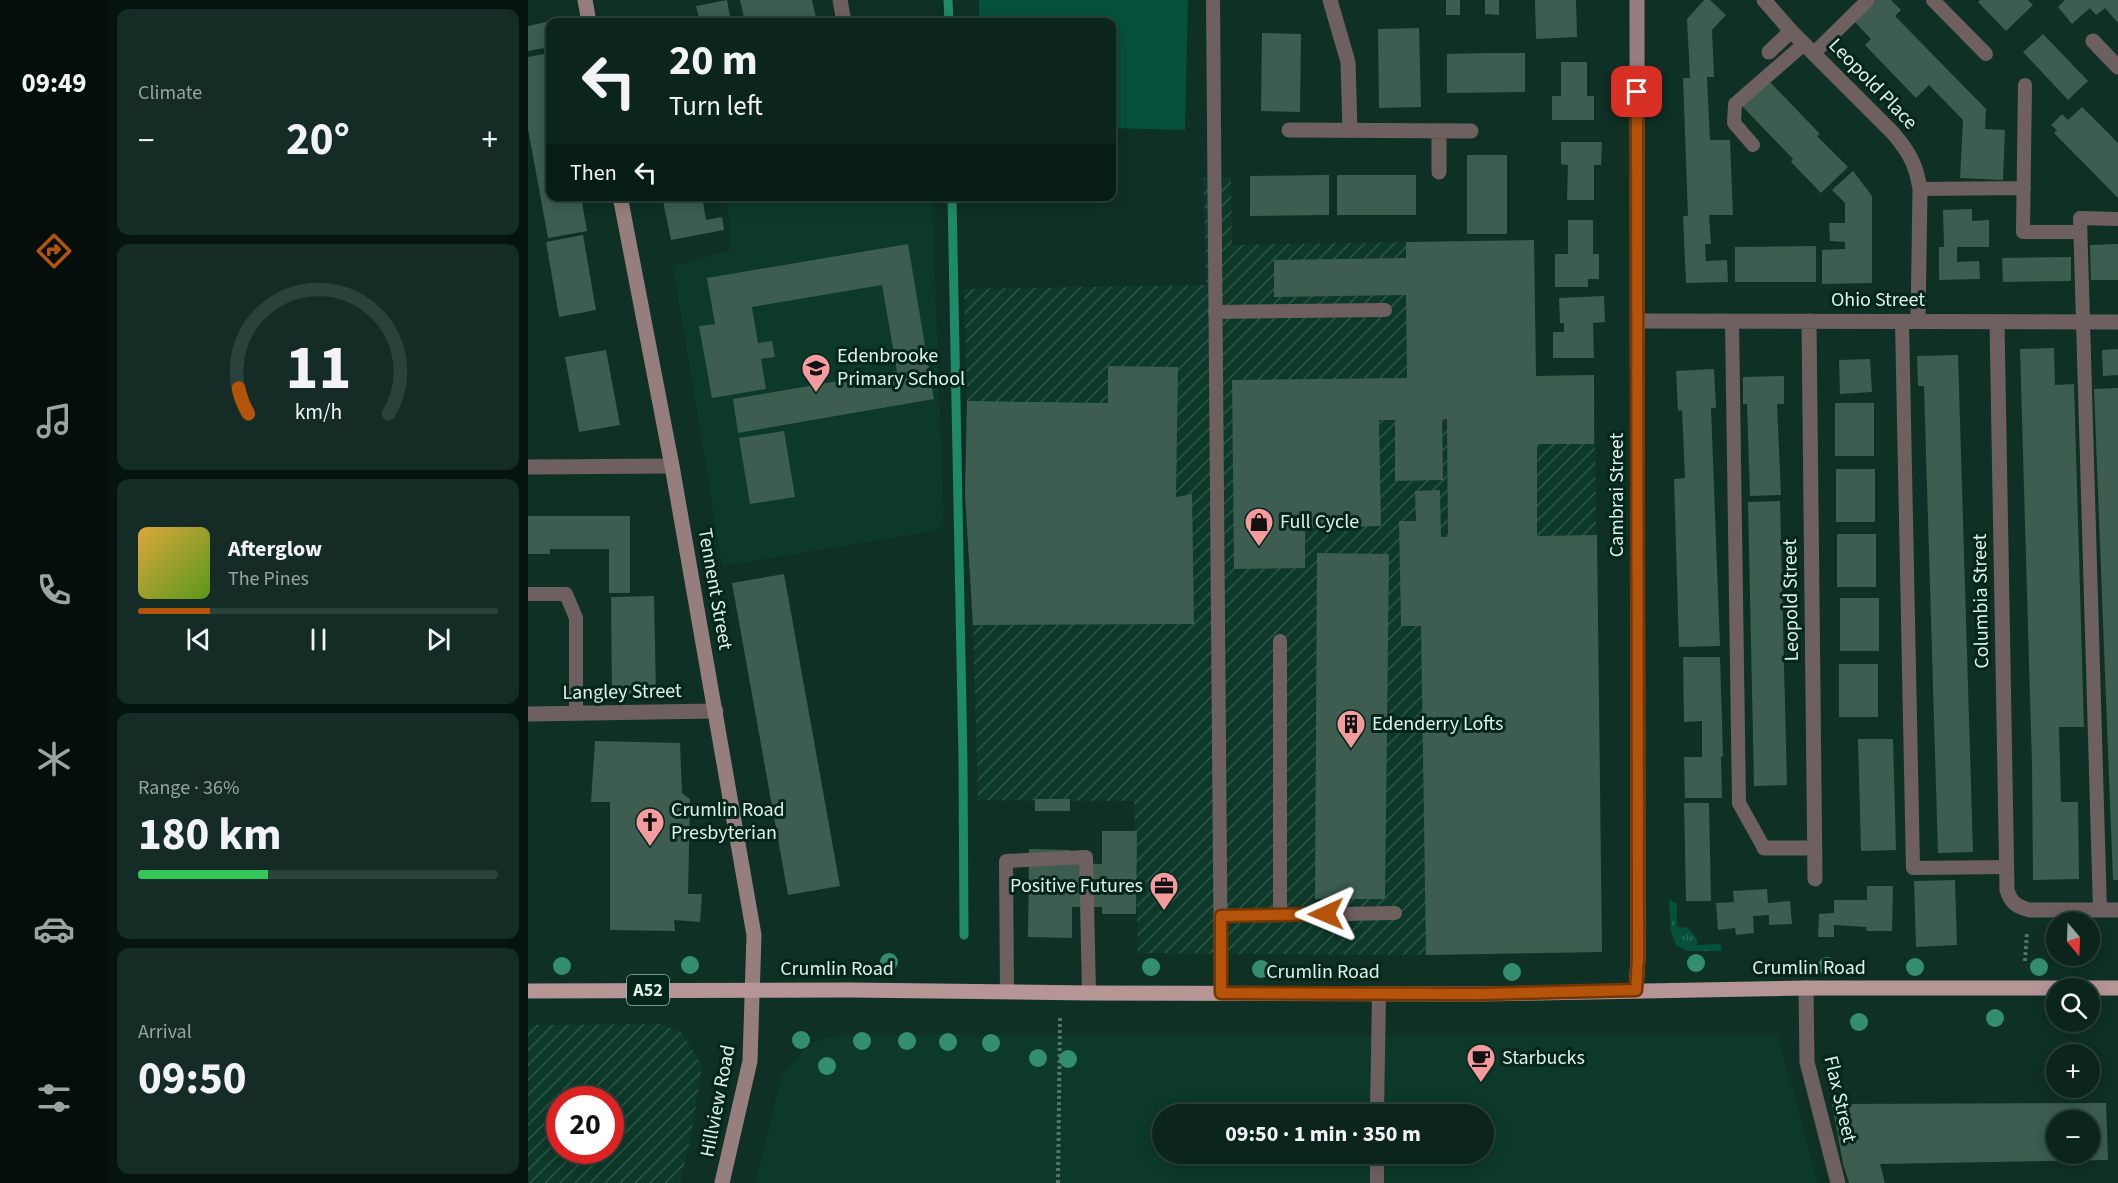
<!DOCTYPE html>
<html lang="en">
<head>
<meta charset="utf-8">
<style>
	:root { --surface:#0b241c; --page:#142c25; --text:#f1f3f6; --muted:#9aa4a3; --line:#2b413b; --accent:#b45309 }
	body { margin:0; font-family:"Source Sans 3",sans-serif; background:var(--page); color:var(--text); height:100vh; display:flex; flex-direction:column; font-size:22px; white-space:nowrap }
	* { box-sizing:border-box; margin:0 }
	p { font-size:20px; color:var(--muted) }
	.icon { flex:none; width:33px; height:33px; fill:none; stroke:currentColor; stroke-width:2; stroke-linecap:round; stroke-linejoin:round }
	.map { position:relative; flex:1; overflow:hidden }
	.sheet { display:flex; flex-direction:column; gap:9px; padding:9px; background:#06140f; width:420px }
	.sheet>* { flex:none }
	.guide { position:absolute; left:18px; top:18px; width:570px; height:183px; border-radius:12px; box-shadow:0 3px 15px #0003,0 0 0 2px var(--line); background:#0b241c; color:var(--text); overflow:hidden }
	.needle { width:39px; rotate:161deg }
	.buttons { position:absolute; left:1518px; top:912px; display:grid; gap:12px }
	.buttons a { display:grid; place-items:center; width:54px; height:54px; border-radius:50%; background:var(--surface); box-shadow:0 3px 15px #0003,0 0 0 2px var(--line); font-size:30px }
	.speed { position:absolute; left:18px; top:1086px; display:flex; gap:12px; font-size:30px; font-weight:700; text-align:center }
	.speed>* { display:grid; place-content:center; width:78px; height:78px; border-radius:50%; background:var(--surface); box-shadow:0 3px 15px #0003,0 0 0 2px var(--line); line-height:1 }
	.speed .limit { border:9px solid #d22; background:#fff; color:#111 }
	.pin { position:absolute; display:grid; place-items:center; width:51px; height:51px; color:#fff; margin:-26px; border-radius:12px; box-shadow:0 3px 9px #0006 }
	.me { position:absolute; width:66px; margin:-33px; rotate:269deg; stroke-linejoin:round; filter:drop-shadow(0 0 4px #0008) }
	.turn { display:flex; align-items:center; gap:21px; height:126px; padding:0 24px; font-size:27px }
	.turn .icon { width:78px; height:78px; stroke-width:2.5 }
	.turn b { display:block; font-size:42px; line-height:51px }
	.then { display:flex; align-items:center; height:57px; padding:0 24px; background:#0003; gap:12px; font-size:22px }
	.big { font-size:45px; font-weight:700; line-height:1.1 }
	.sheet .tile { flex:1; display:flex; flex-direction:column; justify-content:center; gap:9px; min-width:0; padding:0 21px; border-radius:12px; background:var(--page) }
	.sheet .dial { align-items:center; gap:0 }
	.dial svg { height:156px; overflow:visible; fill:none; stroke:var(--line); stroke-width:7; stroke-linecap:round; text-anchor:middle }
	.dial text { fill:var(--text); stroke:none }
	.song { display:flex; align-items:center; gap:18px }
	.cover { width:72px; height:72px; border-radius:9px; background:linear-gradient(135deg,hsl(40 70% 55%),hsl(90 70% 35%)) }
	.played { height:6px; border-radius:3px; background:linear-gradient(90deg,var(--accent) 20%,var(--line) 20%) }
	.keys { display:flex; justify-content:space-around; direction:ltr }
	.heat { display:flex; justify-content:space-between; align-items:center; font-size:33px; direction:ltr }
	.charge { height:9px; border-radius:4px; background:linear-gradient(90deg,#34c759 36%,var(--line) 0) }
	.trip { position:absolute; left:624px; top:1104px; width:342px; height:60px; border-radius:30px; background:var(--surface); box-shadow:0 3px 15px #0003,0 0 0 2px var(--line); font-weight:700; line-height:60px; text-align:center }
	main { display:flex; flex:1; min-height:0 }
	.tab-bar { display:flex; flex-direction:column; width:108px; justify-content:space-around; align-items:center; background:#040e0b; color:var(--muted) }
	.tab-bar .icon { width:42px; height:42px }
	.tab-bar .current { color:var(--accent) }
	.tab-bar b { font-size:27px; color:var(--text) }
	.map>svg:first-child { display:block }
	.built { fill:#0c392a; fill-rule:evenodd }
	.industrial { fill:url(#industrial-furrows); fill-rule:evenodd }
	.grass { fill:url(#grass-tufts) }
	.park { fill:#06513c }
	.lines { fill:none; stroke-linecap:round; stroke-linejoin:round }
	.stream { stroke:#1f8a69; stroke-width:9 }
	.building { fill:#3c5d50; fill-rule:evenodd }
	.path { stroke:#577369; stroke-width:4; stroke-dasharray:3 3; stroke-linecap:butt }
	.lane { stroke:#6f6060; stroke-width:14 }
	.street { stroke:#6f6060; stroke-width:15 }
	.secondary { stroke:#977e7e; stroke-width:15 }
	.primary { stroke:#b59595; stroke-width:15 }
	.tree { fill:#338e6f }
	.route-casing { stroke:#753606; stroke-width:15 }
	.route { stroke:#b45309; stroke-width:10 }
	.labels { text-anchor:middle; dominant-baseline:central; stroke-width:6; stroke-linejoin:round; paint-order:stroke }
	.shield { fill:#04261b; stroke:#9db4ab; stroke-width:1.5 }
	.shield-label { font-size:18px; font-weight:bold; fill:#dff1e9 }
	.street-label { font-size:20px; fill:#dff1e9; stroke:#04261b }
	.poi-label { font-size:20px; fill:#dff1e9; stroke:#04261b; text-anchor:start }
</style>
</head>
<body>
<main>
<nav class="tab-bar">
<b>09:49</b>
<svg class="icon current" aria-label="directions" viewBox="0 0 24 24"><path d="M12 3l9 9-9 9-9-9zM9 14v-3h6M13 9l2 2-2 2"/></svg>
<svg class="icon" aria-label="music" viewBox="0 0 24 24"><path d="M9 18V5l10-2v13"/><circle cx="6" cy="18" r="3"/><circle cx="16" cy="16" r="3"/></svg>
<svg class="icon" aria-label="phone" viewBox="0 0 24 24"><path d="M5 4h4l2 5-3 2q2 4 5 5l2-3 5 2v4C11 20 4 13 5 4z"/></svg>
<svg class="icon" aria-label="climate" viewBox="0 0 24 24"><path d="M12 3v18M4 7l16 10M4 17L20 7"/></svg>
<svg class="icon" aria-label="car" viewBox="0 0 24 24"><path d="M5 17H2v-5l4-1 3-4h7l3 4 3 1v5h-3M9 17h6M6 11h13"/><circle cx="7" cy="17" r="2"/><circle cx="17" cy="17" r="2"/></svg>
<svg class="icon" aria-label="filters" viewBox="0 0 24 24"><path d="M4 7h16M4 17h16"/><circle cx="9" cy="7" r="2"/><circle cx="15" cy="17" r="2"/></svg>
</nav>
<section class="sheet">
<div class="tile"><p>Climate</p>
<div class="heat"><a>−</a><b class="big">20°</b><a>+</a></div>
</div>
<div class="tile dial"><svg viewBox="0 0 100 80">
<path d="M14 69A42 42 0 1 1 86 69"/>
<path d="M14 69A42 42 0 0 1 9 56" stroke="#b45309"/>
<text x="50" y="56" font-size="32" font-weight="700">11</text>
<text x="50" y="72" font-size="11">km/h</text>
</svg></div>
<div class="tile">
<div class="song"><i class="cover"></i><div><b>Afterglow</b><p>The Pines</p></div></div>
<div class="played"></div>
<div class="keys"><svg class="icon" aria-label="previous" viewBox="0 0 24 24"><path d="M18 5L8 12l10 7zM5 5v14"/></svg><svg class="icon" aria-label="pause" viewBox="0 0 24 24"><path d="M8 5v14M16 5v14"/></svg><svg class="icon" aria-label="next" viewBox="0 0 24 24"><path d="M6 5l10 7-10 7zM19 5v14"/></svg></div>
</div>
<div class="tile"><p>Range · 36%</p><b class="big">180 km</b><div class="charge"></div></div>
<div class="tile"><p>Arrival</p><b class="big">09:50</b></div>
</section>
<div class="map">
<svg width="1590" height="1183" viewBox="0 0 1590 1183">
	<defs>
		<pattern id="industrial-furrows" width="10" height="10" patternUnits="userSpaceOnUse" patternTransform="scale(1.5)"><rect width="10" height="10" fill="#0c392a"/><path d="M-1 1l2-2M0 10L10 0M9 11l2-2" fill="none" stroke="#2f5649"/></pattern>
		<pattern id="grass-tufts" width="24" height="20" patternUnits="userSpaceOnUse" patternTransform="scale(1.5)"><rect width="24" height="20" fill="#06513c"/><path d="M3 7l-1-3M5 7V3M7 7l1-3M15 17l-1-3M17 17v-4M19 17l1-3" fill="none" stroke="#2a6a58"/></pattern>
	</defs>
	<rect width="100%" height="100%" fill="#0f3025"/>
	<path class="built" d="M199,197H404L416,520L411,530L194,566L145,266L203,250Z
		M311,1035H1250L1290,1183H228L253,1077L282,1043ZM634,1114H956V1154H634Z"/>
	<path class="industrial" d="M703,177L704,245L1006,240L1008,376L1066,375L1074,952L898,955L610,953L606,801L450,800L445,626L437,494L439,401L436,289L678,285L676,178Z
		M131,1024L153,1032L174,1065L164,1131L152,1183H0V1025ZM32,1100H82V1150H32Z"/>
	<path class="grass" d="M1141,899L1145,902L1149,903V927L1160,928L1169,939V945L1192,944L1194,951H1160L1148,945L1143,932Z"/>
	<path class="park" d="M451,0H660L657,130L584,128V22H451Z"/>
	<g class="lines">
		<path class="stream" d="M420,0L421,22
			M424,196L435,762L436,935"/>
	</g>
	<path class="building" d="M199,0L203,22H172L168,6Z
		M212,0H284L289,22H217Z
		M918,0H932V15H918Z
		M957,0H971V15L957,14Z
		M1007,0H1048L1049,37L1008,39Z
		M1176,0H1182L1198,15L1184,30L1186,77H1179L1182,140H1202L1205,215H1181L1183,244H1177L1178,261L1199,260L1200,282L1158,283L1155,216H1160L1155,78H1162L1159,19Z
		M1348,0H1363L1373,10L1367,16L1458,109L1457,129L1477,130L1475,180L1432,178L1435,120L1401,85L1388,98L1337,45L1343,39L1326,21Z
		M1452,0H1500L1505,5L1478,31L1450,2Z
		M1537,0H1590V23L1577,8L1568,15L1562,8L1544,24L1530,7Z
		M22,21V47L0,51V26Z
		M891,28L893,107L851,108L850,29Z
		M734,33L773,34L772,112L733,111Z
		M1515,34L1560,81L1540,100L1495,52Z
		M22,53V196H53L59,231L20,238L0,129V57Z
		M958,53H997V92L919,93V54Z
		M1033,62H1059V96H1066V120H1024V96H1033Z
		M1241,81L1292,134L1289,136L1320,167L1293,193L1263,162L1265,159L1214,106Z
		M1554,107L1590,143V198L1526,133L1529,130L1523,125L1534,114L1540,120Z
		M1033,142H1074L1073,165H1066V200H1039L1040,165L1033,164Z
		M939,155H979V234H939Z
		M1325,171L1344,196V283L1294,284V250L1317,249V242L1302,241L1301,223H1317V203L1304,190Z
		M801,175V215L722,216V176Z
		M809,175H888V215H809Z
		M134,196H174L178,220L194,217L196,230L143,240Z
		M1444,209V221L1461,220V247H1429V262L1451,261L1452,279L1411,280V247H1416L1415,210Z
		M1040,220H1065V254H1071V279H1060V287H1027V254H1040Z
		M55,235L68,310L31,317L18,242Z
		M1006,240L1008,376L1066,375V444H1009V536L1069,535L1074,952L898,955L893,626H873L871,521H888L887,491L912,490L913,537H920L919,419H914L915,480L867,481V420H851L853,526L777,528V568L706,569L704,380L879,378L878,295L746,297V260L878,258V242Z
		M380,244L406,399L210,433L205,399L369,371L354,285L224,307L230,343L244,341L247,357L233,359L238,389L184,398L171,326L187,324L179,278Z
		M1590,244V280H1563L1562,245Z
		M1288,246V282H1207V247Z
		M1543,257V281L1475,282L1474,258Z
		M1076,296L1077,322L1065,323L1066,358H1025V332H1036V323H1032L1031,298Z
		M1526,348L1527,385L1546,384L1556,727H1531L1533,802H1550L1551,879L1505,880L1504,766L1492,349Z
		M1590,349V375L1575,376L1574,350Z
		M78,350L92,425L51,432L37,357Z
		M1430,355L1445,852L1410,853L1396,386H1390L1389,356Z
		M1342,359L1344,392L1312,394L1311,360Z
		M580,366L650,367L648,497L664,494L666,624L445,625L437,494L439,401L580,403Z
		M1186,369L1188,408H1183L1192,646L1151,647L1146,479L1157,478L1154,410L1150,411L1148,371Z
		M1256,376V404H1249L1253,495L1222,496L1219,404H1215V377Z
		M1590,388V880H1585L1566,389Z
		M1307,403H1346V456H1307Z
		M256,431L267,497L222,504L211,438Z
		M1308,469H1347V522H1308Z
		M1252,501L1259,785L1226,786L1220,502Z
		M0,516H102V593H81V549H22V554H0Z
		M1309,534H1348V587H1309Z
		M789,553L861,554L857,899H787Z
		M256,574L312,886L260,895L204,583Z
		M126,596L128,693L84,694L83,597Z
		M1312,598H1351V651H1312Z
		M1155,657H1192L1195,756L1193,757L1194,798H1157L1156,757H1174V721L1156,722Z
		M1311,664H1350V717H1311Z
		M1330,739H1365L1368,850L1333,851Z
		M67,741L152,743L154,793L162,799L160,894H174L172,922L146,920L147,931L82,930V802H63Z
		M507,799H542V811H507Z
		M1156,803H1181L1183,901H1158Z
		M574,831H609L608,914H574V907H544V938L500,937L501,849L542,850V863L574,864Z
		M1427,880L1429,945L1388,947L1386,881Z
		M1339,886H1365L1364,931H1339L1338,927L1306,925V937H1290L1291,914L1306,913V900H1339Z
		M1239,889L1240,903L1262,901L1264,924L1241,925V915L1225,916L1226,933L1208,935L1207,928L1190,930L1188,903L1206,902L1205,891Z
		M1578,1103L1580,1160L1352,1164L1357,1183H1321L1315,1164L1304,1104ZM1528,1120H1562V1154H1528Z"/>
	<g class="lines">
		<path class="path" d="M1497,961L1499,932
			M530,1183L532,1015"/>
		<path class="lane" d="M685,0L693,993
			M1405,0L1458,54
			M1286,53L1340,0
			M1497,85L1495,232H1552
			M1225,145L1206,123L1207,104L1276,44
			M1392,189L1496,188
			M687,312L857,310
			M1204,321L1211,803L1236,848
			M1374,321L1385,868L1479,867
			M0,594H38L48,618V713
			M752,641V915
			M1572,910L1552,218L1590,219
			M693,916L867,913
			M479,992L478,861L558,857L561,993
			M849,1114L851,994
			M849,1154V1183"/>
		<path class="street" d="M312,0L316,22
			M802,0L820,62L822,130
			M1236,0L1263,31L1365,133C1381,152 1388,164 1392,189L1390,321
			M1565,41L1590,67
			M1241,52L1263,31
			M761,130L943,131
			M911,131V172
			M1110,321L1590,322
			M1281,321L1287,879
			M1469,322L1479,890C1483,903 1489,907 1502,910H1590
			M0,467L144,466
			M0,714L188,711
			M1236,848H1287
			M1278,988L1279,1062L1310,1183"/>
		<path class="secondary" d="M57,0L61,22
			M92,196L144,466L226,935L222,1061L194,1183
			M1108,990L1110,959L1109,0"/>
		<path class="primary" d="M0,991L322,990L561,993L951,994L1278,988H1590"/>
	</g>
	<g class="tree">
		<circle cx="361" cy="962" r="9"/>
		<circle cx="1168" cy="963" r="9"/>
		<circle cx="162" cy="965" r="9"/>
		<circle cx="34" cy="966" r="9"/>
		<circle cx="1299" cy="966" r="9"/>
		<circle cx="623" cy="967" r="9"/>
		<circle cx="1387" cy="967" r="9"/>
		<circle cx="1511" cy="967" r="9"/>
		<circle cx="733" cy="969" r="9"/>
		<circle cx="984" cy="972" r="9"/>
		<circle cx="1467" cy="1018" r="9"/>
		<circle cx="1331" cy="1022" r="9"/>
		<circle cx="273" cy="1040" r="9"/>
		<circle cx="334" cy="1041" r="9"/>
		<circle cx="379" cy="1041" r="9"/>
		<circle cx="420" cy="1042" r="9"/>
		<circle cx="463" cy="1043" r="9"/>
		<circle cx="510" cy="1058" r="9"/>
		<circle cx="540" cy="1059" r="9"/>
		<circle cx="299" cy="1066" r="9"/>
	</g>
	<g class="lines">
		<g class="route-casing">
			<path id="route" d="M798,914L693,916V993L951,994L1108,990L1110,959L1109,92"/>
		</g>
		<use href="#route" class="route"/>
	</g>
	<defs>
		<g id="school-pin" transform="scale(1.5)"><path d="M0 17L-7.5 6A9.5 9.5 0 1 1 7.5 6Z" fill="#f59b9e" stroke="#04261b"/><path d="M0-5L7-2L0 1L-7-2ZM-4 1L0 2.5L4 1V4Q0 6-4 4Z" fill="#111"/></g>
		<g id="shop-pin" transform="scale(1.5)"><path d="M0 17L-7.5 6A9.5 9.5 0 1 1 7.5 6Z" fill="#f59b9e" stroke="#04261b"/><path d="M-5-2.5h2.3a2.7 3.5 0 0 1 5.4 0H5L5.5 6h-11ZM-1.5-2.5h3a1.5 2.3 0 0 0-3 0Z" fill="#111"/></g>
		<g id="building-pin" transform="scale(1.5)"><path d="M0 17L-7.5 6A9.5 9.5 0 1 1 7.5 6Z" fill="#f59b9e" stroke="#04261b"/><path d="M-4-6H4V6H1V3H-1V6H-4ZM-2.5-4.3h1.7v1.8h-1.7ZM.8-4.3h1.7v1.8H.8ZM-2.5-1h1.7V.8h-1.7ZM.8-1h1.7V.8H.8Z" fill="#111"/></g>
		<g id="church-pin" transform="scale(1.5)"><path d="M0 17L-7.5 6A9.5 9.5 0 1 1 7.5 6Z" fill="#f59b9e" stroke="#04261b"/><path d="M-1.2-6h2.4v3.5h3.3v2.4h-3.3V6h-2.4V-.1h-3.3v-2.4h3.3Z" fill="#111"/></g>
		<g id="office-pin" transform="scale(1.5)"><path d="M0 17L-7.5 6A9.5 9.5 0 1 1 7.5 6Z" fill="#f59b9e" stroke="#04261b"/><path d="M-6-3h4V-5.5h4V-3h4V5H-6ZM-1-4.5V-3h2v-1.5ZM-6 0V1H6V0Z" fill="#111"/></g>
		<g id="cafe-pin" transform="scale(1.5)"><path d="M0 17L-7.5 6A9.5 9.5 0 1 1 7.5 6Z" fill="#f59b9e" stroke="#04261b"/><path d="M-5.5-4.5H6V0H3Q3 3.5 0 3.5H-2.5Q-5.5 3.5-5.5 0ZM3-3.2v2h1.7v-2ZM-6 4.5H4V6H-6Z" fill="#111"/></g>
	</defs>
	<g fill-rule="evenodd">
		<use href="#school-pin" x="288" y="368"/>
		<use href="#shop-pin" x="731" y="522"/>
		<use href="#building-pin" x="823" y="724"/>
		<use href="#church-pin" x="122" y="822"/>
		<use href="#office-pin" x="636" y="886"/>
		<use href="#cafe-pin" x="953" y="1058"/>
	</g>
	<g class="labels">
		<rect class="shield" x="99" y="975" width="42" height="30" rx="4.5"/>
		<g class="shield-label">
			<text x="120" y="990">A52</text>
		</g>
		<g class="street-label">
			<text transform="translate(1345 84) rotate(46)">Leopold Place</text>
			<text x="1350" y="300">Ohio Street</text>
			<text transform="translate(1089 495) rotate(-90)">Cambrai Street</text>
			<text transform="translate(187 589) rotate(80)">Tennent Street</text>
			<text transform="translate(1263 600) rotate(-91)">Leopold Street</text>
			<text transform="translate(1453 601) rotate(-91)">Columbia Street</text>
			<text transform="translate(94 692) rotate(-1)">Langley Street</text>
			<text x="1281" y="968">Crumlin Road</text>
			<text x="309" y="969">Crumlin Road</text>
			<text x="795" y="972">Crumlin Road</text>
			<text transform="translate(1312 1099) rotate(77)">Flax Street</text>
			<text transform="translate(190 1101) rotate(-79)">Hillview Road</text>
		</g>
		<g class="poi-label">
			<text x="309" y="356">Edenbrooke<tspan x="309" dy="23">Primary School</tspan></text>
			<text x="752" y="522">Full Cycle</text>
			<text x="844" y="724">Edenderry Lofts</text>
			<text x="143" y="810">Crumlin Road<tspan x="143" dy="23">Presbyterian</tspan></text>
			<text x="615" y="886" text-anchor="end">Positive Futures</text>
			<text x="974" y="1058">Starbucks</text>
		</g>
	</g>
</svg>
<div class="buttons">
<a><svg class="needle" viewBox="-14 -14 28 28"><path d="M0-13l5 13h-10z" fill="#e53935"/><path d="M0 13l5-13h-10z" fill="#9aa4a3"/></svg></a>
<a><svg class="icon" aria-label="search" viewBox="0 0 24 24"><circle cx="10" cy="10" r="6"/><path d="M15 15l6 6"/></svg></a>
<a>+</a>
<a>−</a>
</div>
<div class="speed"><div class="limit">20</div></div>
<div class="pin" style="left:1109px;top:92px;background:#d93025"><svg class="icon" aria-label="arrive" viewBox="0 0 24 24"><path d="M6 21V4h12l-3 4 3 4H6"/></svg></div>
<svg class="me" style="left:798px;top:914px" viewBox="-20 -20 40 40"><path d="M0-17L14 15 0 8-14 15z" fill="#b45309" stroke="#fff" stroke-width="4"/></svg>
<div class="trip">09:50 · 1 min · 350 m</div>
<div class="guide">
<div class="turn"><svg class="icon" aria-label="left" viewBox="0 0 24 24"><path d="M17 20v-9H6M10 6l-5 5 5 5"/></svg><div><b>20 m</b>Turn left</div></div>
<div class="then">Then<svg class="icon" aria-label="left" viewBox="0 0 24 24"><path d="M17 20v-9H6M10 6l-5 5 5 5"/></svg></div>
</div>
</div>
</main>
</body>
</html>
